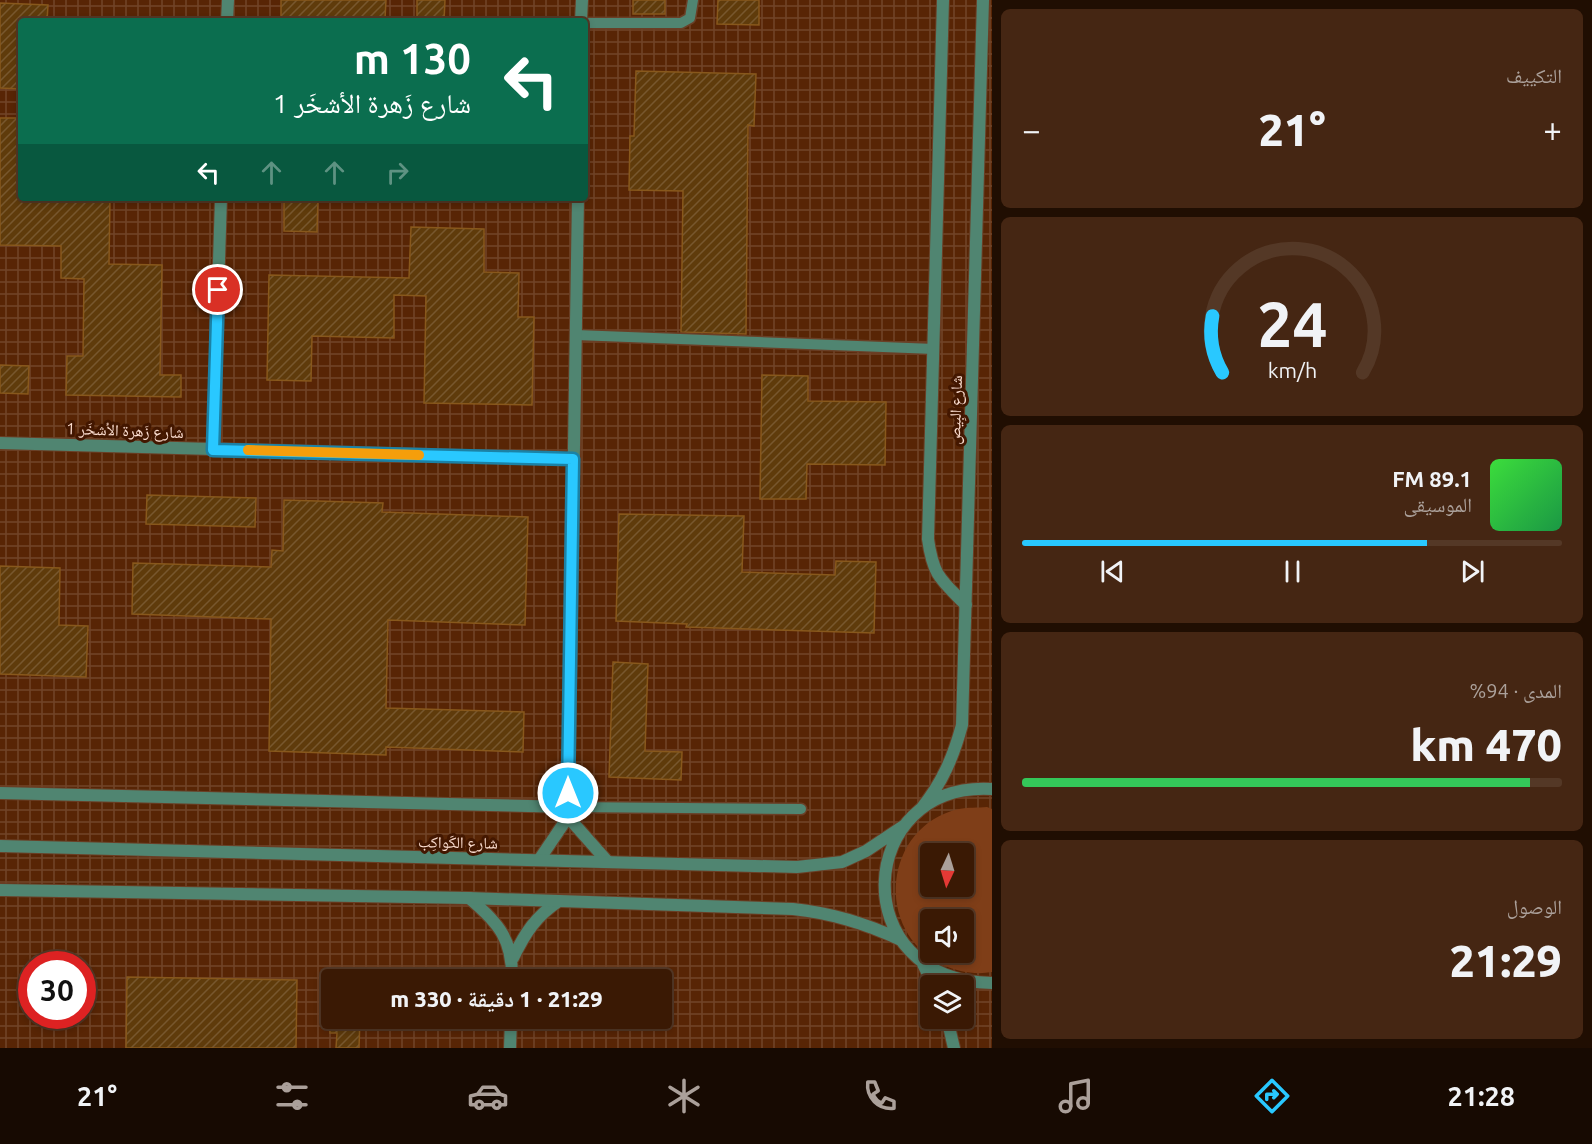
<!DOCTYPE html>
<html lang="ar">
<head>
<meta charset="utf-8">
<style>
	:root { --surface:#3a1904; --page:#452613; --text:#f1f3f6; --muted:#aba09a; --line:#543826; --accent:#29c8ff }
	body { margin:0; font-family:Ubuntu,"Noto Naskh Arabic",sans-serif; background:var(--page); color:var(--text); direction:rtl; height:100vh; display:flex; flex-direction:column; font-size:22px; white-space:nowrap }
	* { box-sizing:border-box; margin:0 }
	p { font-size:20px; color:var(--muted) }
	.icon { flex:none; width:33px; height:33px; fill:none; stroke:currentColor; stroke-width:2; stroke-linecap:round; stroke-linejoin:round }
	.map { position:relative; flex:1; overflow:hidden; direction:ltr }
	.panel { display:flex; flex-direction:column; gap:9px; padding:9px; background:#200e02; width:600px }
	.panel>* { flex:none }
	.hud { position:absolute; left:18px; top:18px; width:570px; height:183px; border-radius:6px; box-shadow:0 3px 9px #0003,0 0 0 2px var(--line); direction:rtl; background:#0b6e4f; color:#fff; overflow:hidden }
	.needle { width:39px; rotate:184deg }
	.buttons { position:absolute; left:920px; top:843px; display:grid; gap:12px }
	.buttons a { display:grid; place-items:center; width:54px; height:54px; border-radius:6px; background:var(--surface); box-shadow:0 3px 9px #0003,0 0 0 2px var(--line); font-size:30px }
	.speed { position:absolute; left:18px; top:951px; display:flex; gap:12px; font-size:30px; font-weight:700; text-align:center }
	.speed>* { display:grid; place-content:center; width:78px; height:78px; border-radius:50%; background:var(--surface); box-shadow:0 3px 9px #0003,0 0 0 2px var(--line); line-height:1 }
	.speed .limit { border:9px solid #d22; background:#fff; color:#111 }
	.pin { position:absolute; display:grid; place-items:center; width:51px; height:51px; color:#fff; margin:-26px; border:3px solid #fff; border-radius:50%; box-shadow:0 2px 6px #0007 }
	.me { position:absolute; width:66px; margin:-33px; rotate:0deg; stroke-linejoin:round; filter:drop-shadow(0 0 4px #0008) }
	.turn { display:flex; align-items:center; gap:21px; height:126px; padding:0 18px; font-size:27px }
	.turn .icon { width:78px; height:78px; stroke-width:2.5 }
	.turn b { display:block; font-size:42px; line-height:51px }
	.lanes { display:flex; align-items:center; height:57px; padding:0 18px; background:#0003; justify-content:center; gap:30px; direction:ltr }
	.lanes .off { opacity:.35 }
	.big { font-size:45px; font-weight:800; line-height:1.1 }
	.panel .widget { flex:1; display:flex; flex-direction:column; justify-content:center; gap:9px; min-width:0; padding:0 21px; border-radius:9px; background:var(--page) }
	.panel .dial { align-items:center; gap:0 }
	.dial svg { height:156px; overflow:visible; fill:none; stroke:var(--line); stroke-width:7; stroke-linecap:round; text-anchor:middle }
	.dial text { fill:var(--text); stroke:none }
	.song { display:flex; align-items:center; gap:18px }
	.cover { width:72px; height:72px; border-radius:9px; background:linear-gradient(135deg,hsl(120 70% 55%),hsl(140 70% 35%)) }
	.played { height:6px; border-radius:3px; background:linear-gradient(90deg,var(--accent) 75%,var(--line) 75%) }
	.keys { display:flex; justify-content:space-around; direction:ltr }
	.heat { display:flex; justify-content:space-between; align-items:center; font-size:33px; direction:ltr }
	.charge { height:9px; border-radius:4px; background:linear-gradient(90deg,#34c759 94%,var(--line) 0) }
	.trip { position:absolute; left:321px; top:969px; width:351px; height:60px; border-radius:6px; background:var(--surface); box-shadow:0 3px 9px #0003,0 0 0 2px var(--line); font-weight:800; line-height:60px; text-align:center; direction:rtl }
	.dock { display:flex; height:96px; justify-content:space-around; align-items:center; background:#170a02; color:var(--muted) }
	.dock .icon { width:42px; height:42px }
	.dock .current { color:var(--accent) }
	.dock b { font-size:27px; color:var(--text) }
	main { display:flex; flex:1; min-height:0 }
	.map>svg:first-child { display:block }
	.industrial { fill:url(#industrial-grid); fill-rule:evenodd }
	.green { fill:#7f3e18; fill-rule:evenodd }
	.building { fill:url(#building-hatch); stroke:#88581c; stroke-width:1.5 }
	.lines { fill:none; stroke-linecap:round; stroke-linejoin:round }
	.service-casing { stroke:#6a3f26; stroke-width:13 }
	.minor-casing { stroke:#6a3f26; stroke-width:14 }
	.tertiary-casing { stroke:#6a3f26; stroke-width:14 }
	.service { stroke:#508571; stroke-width:10 }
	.minor { stroke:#508571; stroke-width:12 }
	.tertiary { stroke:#508571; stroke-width:12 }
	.route-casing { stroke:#1b82a6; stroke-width:15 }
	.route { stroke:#29c8ff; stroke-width:10 }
	.slow { stroke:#f59e0b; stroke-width:10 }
	.labels { text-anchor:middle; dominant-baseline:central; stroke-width:6; stroke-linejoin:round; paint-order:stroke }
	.street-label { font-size:16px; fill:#fbddcf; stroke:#431700 }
</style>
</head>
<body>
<main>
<section class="panel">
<div class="widget"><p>التكييف</p>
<div class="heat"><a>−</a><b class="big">21°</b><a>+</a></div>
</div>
<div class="widget dial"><svg viewBox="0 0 100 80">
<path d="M14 69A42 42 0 1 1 86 69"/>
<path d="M14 69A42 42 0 0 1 9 40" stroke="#29c8ff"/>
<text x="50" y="56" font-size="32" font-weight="700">24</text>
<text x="50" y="72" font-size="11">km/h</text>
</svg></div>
<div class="widget">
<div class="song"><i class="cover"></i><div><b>89.1 FM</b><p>الموسيقى</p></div></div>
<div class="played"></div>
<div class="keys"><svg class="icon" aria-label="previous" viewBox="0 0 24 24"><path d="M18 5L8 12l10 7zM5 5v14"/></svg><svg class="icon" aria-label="pause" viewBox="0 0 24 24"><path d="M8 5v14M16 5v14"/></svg><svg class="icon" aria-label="next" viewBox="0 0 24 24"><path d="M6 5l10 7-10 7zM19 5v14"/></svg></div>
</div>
<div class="widget"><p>المدى · 94%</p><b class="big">470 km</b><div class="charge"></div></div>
<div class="widget"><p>الوصول</p><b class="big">21:29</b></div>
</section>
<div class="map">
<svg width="992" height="1048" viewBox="0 0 992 1048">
	<defs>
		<pattern id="industrial-grid" width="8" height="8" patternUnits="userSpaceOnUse" patternTransform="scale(1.5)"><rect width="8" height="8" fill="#582505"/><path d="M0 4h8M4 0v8" fill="none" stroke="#714428"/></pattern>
		<pattern id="building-hatch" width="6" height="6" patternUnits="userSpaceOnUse" patternTransform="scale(1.5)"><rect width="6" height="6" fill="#5f3b0b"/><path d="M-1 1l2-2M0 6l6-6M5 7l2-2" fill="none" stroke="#77572e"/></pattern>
	</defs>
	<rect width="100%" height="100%" fill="#4e2106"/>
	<path class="industrial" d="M0,0H992V1048H0ZM21,21H585V198H21ZM930,854H963V886H930ZM930,920H963V952H930ZM32,964H82V1016H32ZM332,980H662V1018H332ZM930,986H963V1018H930Z"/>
	<path class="green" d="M987,807L992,809V972C976,975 958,972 943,965C873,932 883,826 959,809C968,807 978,808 987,807ZM930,854H963V886H930ZM930,920H963V952H930Z"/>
	<path class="building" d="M281,0H386L385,19L310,17V21H281Z
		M417,0H445L444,21H417Z
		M633,0H665V14H633Z
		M718,0H759V25L717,24Z
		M0,3L48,5L47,21H21V89L0,88Z
		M636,71L756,74L754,126L748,125L746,334L681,332L683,191L629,190L630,136H634Z
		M0,118H21V198H110L109,264L162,265L160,375H181V397L66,395L67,356H83L84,279L61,278V246L0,245Z
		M284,198H318L317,232L284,231Z
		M411,227L484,229V272L519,273L518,317H534L532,405L424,403L426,296L394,295V338L312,336L311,381L267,380L269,275L409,278Z
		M0,365L29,366L28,394L0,393Z
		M762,375L808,376V401L886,402L885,465L807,464L806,499H760Z
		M147,495L256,498L255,527L146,524Z
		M284,500L383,503L382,512L528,517L525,625L388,620L386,708L524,712L523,752L386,747V755L269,751L271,619L132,614L133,563L271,567L272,550L283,551Z
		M619,514L744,516L742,572L835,575L836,561L876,562L874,633L686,627L687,624L616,621Z
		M0,566L60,568L59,625L88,626L86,677L0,674Z
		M613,662L648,664L645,751L682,752L681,780L609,777Z
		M127,977L297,980L296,1048H126Z
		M330,1018H360L359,1048H336L337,1033H330Z"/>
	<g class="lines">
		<g class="service-casing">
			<path id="service" d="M585,23H681L690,18L693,0
				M576,335L934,349
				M568,807L801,809"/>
		</g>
		<g class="minor-casing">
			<path id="minor" d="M943,0L928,539C933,576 941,580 966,605
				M227,21L228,0
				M581,21L582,0
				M0,443L574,459
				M213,450L221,198
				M0,793L568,807
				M568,817L607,861
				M539,860L568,817L578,198
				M469,898C499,923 513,940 512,980
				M513,958C525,933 536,916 559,901
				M510,1048L511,1018"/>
		</g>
		<g class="tertiary-casing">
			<path id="tertiary" d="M992,789C855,781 843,981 992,983
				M921,809C942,783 953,758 962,725L983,0
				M0,846L797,867L842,862L866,851L905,825
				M0,890L469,898L793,909C832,913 865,923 901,940
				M923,964L934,986
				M947,1018L954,1048"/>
		</g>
		<use href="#service" class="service"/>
		<use href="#minor" class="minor"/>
		<use href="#tertiary" class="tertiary"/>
	</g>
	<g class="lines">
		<g class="route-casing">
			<path id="route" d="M218,290L213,450L573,459L568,793"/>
		</g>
		<use href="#route" class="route"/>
		<path class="slow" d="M248,450L419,455"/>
	</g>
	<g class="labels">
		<g class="street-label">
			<text transform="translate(955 410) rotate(-88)">شارع البِيص</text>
			<text transform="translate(125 430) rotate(2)">شارع زَهرة الأشخَر 1</text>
			<text transform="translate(458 842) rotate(1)">شارع الكَواكِب</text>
		</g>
	</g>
</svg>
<div class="buttons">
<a><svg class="needle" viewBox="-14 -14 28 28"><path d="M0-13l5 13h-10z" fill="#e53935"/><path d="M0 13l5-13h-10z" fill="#aba09a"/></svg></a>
<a><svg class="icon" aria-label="sound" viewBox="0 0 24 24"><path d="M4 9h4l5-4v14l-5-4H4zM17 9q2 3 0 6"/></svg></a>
<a><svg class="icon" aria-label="layers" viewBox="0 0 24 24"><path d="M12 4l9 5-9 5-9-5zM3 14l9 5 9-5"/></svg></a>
</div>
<div class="speed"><div class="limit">30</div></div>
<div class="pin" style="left:218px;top:290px;background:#d93025"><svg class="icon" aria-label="arrive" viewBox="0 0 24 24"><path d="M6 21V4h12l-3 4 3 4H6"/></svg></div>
<svg class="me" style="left:568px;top:793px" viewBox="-20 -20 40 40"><circle r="17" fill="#29c8ff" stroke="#fff" stroke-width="3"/><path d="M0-11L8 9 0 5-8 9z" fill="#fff"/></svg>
<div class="trip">21:29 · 1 دقيقة · 330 m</div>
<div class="hud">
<div class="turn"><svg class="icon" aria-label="left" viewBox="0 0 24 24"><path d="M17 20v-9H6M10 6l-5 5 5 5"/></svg><div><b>130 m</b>شارع زَهرة الأشخَر 1</div></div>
<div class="lanes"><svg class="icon" aria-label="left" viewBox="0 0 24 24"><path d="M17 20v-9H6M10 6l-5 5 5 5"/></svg><svg class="icon off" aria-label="ahead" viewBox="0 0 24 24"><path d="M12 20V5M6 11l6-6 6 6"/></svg><svg class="icon off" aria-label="ahead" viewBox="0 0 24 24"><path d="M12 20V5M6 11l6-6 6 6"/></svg><svg class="icon off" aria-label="right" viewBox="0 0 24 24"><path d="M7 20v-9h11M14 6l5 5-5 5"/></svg></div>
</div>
</div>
</main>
<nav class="dock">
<b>21:28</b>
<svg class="icon current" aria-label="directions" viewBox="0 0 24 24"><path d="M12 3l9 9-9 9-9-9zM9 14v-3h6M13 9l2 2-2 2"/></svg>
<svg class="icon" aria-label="music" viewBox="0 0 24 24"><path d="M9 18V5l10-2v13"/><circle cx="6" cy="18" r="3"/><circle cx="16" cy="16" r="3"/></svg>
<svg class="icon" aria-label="phone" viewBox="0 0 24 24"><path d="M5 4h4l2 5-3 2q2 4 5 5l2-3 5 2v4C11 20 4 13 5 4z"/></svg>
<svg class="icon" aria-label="climate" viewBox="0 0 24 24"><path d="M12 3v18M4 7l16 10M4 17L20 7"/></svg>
<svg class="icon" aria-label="car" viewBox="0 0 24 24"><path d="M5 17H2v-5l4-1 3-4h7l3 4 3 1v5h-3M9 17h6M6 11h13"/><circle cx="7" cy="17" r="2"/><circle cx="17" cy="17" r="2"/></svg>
<svg class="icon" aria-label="filters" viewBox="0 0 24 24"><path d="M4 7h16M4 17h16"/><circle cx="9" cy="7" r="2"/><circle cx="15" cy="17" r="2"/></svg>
<b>21°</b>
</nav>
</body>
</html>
